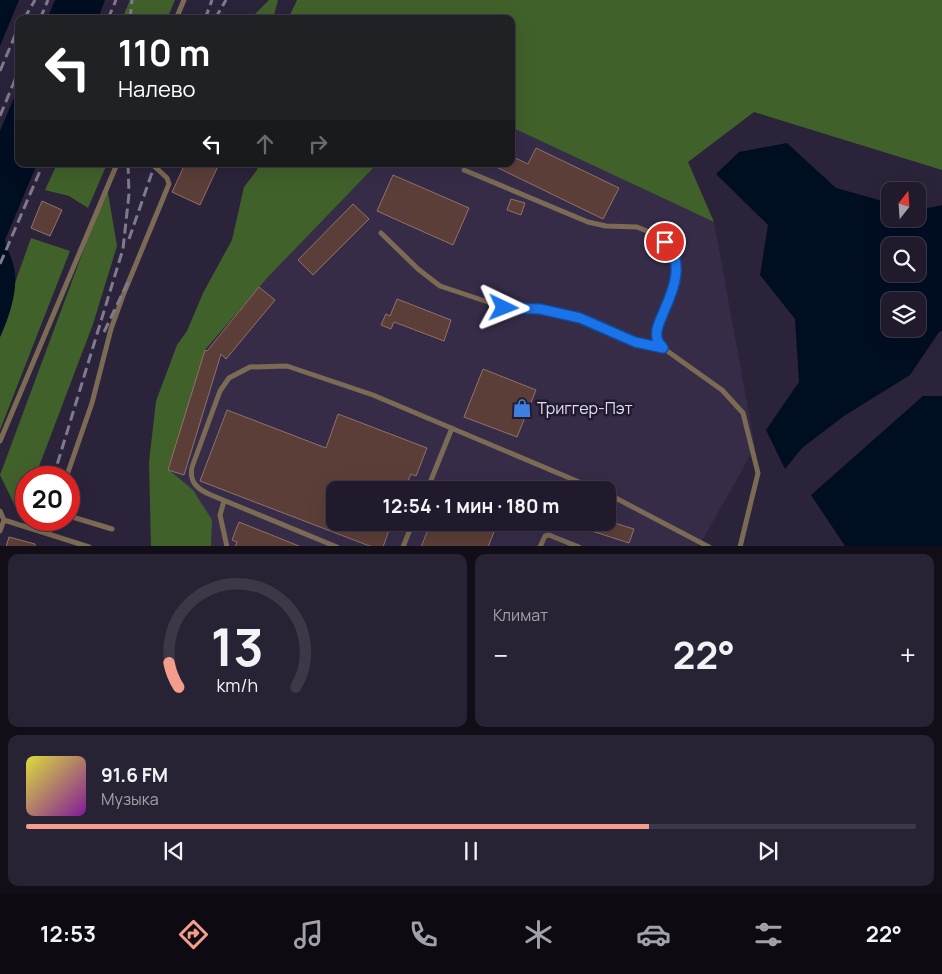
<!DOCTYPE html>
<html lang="ru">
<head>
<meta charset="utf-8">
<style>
	:root { --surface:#201a2c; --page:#282334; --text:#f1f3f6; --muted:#a2a1a9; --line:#3d3848; --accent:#f49d8c }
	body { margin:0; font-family:Manrope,sans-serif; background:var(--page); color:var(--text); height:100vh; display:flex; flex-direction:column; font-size:19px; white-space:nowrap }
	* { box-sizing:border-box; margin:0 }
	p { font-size:16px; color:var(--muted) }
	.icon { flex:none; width:28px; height:28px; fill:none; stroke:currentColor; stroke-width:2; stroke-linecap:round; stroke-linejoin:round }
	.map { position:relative; height:546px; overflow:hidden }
	.details { display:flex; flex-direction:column; gap:8px; padding:8px; background:#120e18; flex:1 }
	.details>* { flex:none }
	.guide { position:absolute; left:15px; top:15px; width:500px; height:152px; border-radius:10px; box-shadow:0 5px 20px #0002,0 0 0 1px var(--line); background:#202124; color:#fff; overflow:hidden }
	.needle { width:32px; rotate:17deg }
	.tools { position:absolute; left:881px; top:182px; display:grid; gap:10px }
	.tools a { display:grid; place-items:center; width:45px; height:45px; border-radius:10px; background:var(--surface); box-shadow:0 5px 20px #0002,0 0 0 1px var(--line); font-size:25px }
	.speed { position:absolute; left:15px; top:466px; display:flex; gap:10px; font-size:25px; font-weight:700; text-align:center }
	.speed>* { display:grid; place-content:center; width:65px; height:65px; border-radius:50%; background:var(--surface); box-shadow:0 5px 20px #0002,0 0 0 1px var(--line); line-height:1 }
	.speed .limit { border:8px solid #d22; background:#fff; color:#111 }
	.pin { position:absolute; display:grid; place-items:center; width:42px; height:42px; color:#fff; margin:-21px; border:2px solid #fff; border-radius:50%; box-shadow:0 1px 5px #0007 }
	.me { position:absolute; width:55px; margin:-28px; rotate:92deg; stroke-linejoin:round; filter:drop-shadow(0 0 4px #0008) }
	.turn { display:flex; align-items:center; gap:18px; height:105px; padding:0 20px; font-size:22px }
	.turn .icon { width:65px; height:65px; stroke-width:2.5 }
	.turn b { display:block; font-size:35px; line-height:42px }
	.lanes { display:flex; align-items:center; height:48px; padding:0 20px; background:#0003; justify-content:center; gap:25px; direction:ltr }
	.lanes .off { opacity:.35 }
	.big { font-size:38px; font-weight:700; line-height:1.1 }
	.details .widget { flex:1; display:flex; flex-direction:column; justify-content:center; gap:8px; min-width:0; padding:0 18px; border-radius:10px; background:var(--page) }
	.details .dial { align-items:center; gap:0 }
	.dial svg { height:130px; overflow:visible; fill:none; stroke:var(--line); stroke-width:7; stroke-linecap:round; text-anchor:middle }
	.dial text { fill:var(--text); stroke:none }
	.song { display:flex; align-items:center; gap:15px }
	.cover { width:60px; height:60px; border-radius:8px; background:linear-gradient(135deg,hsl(60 70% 55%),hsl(290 70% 35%)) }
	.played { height:5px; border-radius:2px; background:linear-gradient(90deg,var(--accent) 70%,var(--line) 70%) }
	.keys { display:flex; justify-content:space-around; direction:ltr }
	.heat { display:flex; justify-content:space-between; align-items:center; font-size:28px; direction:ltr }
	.details .tiles { flex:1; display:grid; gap:8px; grid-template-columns:1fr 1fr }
	.widget:last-child { grid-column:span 2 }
	.trip { position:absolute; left:326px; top:481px; width:290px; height:50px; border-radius:10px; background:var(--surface); box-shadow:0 5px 20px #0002,0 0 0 1px var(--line); font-weight:700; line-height:50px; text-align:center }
	.menu { display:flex; height:80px; justify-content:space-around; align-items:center; background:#0d0a12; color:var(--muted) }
	.menu .icon { width:35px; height:35px }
	.menu .on { color:var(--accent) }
	.menu b { font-size:22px; color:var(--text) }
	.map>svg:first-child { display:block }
	.built { fill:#362c48; fill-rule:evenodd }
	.forest { fill:#41612b }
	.water { fill:#000e22; fill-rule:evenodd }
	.building { fill:#5b3e38; stroke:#91716a }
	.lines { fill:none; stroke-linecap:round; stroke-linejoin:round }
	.lane { stroke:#7b6a54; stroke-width:5 }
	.rail { stroke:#817a8e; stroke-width:3; stroke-dasharray:10 5; stroke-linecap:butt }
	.route-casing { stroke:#114b97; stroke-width:12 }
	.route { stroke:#1a73e8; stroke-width:9 }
	.labels { text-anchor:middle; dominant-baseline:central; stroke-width:5; stroke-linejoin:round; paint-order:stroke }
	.poi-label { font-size:16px; fill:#e2dded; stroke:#211a30; text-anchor:start }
</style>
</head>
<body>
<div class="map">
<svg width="942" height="547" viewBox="0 0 942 547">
	<rect width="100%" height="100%" fill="#2b233a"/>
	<path class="built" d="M511,127L714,222L755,447L699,546H211L212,520L167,471L202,356L268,277L377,164H511ZM335,490H608V522H335Z"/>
	<path class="forest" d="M130,0H175L167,19H122Z
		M269,0H278L273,19H250Z
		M297,0H942V170L754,112L688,162L714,222L511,127V19H288Z
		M57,164H107L88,208L69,196L45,190Z
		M259,164H377L268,277L205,350L169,470L193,490L212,520L211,546L151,547L149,462L156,401L177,345L187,331L203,293L232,240L244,187L257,170Z
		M107,187L117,246L93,324L35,477L26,478V494L16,508L0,475Z
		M31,238L70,251L0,430V337L10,310L15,283Z"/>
	<path class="water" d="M0,0H19L0,46Z
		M55,0H105L98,19H47Z
		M19,86V164H37L5,240C7,250 12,258 14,267C19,288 9,318 0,337V131Z
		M787,143L836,188L890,203V219H918V210L942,205V331L939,332L910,375L844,416L802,448L785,469L766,430L799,382L795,319L760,275L768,225L716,174L739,152ZM918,246V274H890V246ZM918,301V329H890V301Z
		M923,396H942V546H845L811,495Z"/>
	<path class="building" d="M536,148L619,188L603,219L490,164H511V156L528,164Z
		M185,164H219L200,205L172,192Z
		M393,175L469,208L453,245L377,211Z
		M511,199L525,203L521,215L507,210Z
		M42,201L62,210L50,236L31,228Z
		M353,204L369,219L313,275L298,260Z
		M259,287L275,300L226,359L221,354L184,475L168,470L205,350L207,351Z
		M397,299L451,320L444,341L394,322L391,329L381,325L386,314L390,316Z
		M483,369L536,390L517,437L464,417Z
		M227,410L326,448L338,414L427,448L416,476L411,474L404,490H335V522H392L383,547H372L200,481Z
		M608,521L634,529L629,543L570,524L571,522H608Z
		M239,522L299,546L298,547H235L237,542L232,540Z
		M431,522H498L488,547H421Z
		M9,537L35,544V547H6Z"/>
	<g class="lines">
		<path class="lane" d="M176,19L184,0
			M464,170L588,222L606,226L637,227L657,235L672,249L677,260L676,275L668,304L658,325L657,338L663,348L722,390L743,413L758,473L740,547
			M381,233L418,269L440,286L503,307L540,309L580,318L635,342L663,348
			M0,441L117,164
			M66,478L92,403L111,329L124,293L169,184L167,178L152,164
			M427,490L452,428
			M608,494L709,547
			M224,501L220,515L227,547
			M0,511L4,520
			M69,516L112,529
			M0,531L4,520L89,547
			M49,533L53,520
			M337,547L211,495C197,489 189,482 192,467L220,391L229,378L250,367L287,366L373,395L598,490
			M403,547L413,522
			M540,547L545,536L549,535L579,547"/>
		<path class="rail" d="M24,19L35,0
			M40,19L48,0
			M108,19L116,0
			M130,19L132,0
			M205,19L212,0
			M215,19L226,0
			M0,71L19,26
			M0,116L19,70
			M129,239L155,164
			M0,264L43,164
			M104,332L128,282
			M53,478L123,249L129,194L128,164"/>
	</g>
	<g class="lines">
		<g class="route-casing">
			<path id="route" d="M504,308L540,309L580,318L635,342L663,348C661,345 657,341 657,338C655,329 661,319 664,311C674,289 685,261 665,242"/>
		</g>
		<use href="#route" class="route"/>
	</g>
	<defs>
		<g id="shop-bare" transform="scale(1.5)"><path d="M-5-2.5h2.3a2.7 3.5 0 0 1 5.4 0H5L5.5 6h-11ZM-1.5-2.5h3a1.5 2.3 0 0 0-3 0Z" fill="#3f7fe0" stroke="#211a30" stroke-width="2.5" paint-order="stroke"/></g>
	</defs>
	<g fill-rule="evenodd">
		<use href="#shop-bare" x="522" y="408"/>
	</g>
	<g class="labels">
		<g class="poi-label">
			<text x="537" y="408">Триггер-Пэт</text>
		</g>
	</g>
</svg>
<div class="tools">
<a><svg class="needle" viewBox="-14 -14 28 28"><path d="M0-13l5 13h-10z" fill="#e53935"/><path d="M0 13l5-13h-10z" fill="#a2a1a9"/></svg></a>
<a><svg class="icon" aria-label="search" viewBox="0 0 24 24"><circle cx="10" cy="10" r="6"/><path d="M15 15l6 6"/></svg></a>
<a><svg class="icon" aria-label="layers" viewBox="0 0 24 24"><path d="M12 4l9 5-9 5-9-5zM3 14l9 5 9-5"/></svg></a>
</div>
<div class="speed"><div class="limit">20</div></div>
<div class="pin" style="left:665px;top:242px;background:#d93025"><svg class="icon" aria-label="arrive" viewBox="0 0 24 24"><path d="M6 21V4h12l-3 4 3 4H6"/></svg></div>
<svg class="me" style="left:504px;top:308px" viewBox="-20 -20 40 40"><path d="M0-17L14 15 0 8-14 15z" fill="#1a73e8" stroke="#fff" stroke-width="4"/></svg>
<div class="trip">12:54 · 1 мин · 180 m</div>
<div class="guide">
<div class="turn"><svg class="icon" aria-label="left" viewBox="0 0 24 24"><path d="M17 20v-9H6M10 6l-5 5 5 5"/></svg><div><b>110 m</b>Налево</div></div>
<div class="lanes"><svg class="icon" aria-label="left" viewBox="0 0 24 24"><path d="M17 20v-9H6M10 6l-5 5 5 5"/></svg><svg class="icon off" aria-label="ahead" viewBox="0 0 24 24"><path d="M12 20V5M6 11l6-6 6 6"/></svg><svg class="icon off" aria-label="right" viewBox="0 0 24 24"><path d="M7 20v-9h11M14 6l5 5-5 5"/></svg></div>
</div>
</div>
<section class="details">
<div class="tiles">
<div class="widget dial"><svg viewBox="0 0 100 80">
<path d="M14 69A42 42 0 1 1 86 69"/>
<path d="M14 69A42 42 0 0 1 8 54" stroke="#f49d8c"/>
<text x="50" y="56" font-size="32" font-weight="700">13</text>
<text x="50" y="72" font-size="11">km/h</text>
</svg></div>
<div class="widget"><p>Климат</p>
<div class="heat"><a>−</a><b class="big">22°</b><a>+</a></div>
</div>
<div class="widget">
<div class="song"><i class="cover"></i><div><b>91.6 FM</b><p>Музыка</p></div></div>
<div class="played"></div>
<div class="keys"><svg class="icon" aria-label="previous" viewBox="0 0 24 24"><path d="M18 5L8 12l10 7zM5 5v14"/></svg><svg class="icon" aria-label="pause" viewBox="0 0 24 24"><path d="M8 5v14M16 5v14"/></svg><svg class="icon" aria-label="next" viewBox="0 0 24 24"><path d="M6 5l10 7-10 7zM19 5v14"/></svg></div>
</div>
</div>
</section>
<nav class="menu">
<b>12:53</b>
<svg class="icon on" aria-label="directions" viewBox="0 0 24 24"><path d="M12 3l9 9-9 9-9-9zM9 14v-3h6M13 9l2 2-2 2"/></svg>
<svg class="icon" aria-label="music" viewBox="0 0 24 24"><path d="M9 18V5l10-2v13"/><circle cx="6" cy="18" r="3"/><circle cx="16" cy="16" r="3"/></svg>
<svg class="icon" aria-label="phone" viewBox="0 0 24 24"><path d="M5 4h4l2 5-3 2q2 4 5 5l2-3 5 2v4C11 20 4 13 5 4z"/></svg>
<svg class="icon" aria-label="climate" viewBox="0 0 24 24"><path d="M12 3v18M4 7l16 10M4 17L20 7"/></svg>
<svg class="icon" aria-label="car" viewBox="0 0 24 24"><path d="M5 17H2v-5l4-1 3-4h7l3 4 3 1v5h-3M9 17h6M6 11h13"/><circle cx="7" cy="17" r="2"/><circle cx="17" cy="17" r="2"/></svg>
<svg class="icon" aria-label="filters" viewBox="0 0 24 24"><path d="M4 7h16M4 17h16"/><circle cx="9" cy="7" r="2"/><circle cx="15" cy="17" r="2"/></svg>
<b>22°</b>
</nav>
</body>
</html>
